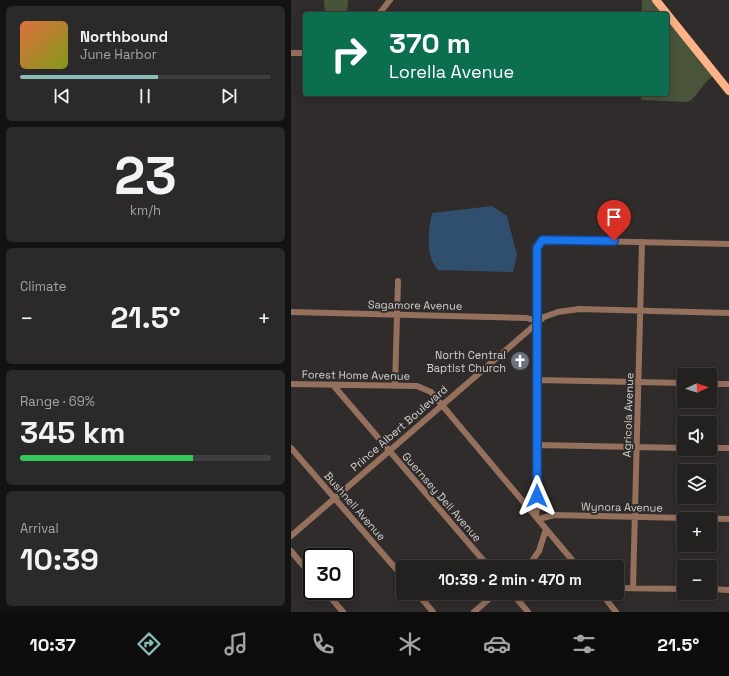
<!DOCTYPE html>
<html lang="en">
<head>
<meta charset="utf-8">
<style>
	:root { --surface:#232120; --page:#2b2929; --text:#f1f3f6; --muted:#a3a3a5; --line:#403e3e; --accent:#8bbbb9 }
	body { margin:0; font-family:"Space Grotesk",sans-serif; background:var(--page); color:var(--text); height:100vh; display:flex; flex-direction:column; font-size:15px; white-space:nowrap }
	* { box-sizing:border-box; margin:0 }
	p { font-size:13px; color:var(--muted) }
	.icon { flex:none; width:22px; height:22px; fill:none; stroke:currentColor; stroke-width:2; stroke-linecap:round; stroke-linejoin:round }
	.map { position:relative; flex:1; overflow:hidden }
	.details { display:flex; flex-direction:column; gap:6px; padding:6px; background:#131212; width:291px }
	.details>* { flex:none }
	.banner { position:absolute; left:12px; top:12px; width:366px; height:84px; border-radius:4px; box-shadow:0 2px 10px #0003,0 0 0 1px var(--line); background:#0b6e4f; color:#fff; overflow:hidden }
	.needle { width:26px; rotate:87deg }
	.controls { position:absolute; left:386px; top:368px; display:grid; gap:8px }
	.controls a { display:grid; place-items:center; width:40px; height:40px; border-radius:4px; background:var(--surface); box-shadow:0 2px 10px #0003,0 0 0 1px var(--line); font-size:20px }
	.speed { position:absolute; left:12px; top:548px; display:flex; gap:8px; font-size:20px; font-weight:700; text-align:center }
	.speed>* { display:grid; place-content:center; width:52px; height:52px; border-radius:50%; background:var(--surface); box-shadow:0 2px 10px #0003,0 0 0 1px var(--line); line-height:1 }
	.speed .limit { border:2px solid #111; border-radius:6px; background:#fff; color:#111 }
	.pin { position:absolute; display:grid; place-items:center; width:34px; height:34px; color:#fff; margin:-41px -17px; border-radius:50% 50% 50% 0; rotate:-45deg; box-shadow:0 0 4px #0007 }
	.pin .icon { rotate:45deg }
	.me { position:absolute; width:44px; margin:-22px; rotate:0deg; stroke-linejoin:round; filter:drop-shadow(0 0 3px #0008) }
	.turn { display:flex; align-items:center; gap:14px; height:84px; padding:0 20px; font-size:18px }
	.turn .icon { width:52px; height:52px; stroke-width:2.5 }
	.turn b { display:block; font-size:28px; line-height:34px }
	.big { font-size:30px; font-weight:700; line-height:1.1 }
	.details .card { flex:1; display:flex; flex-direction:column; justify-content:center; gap:6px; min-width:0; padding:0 14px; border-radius:6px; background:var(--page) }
	.details .dial { align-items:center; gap:0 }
	.dial b { font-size:52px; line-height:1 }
	.song { display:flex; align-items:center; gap:12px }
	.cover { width:48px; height:48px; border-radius:6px; background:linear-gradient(135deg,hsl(20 70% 55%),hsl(70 70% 35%)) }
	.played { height:4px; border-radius:2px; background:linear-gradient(90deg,var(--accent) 55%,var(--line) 55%) }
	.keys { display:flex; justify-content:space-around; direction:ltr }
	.heat { display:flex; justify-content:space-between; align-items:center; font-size:22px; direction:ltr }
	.charge { height:6px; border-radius:3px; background:linear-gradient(90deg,#34c759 69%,var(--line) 0) }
	.trip { position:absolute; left:105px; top:560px; width:228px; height:40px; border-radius:4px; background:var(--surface); box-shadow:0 2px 10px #0003,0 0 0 1px var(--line); font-weight:700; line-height:40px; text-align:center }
	.tab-bar { display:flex; height:64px; justify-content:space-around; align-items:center; background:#0e0d0d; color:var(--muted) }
	.tab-bar .icon { width:28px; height:28px }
	.tab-bar .on { color:var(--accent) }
	.tab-bar b { font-size:18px; color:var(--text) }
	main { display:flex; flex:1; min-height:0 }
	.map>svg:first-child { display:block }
	.green { fill:#49543b }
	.water { fill:#304e6d }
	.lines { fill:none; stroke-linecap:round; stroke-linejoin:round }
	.minor { stroke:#95705c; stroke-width:6 }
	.major { stroke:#feb288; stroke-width:8 }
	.route-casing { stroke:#114b97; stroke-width:10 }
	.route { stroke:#1a73e8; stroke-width:7 }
	.labels { text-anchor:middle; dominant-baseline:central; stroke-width:4; stroke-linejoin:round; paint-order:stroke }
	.street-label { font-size:11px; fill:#d3d1d0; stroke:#2f2c2b }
	.poi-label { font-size:11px; fill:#d3d1d0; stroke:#2f2c2b; text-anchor:end }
</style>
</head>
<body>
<main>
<section class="details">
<div class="card">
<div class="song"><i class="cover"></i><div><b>Northbound</b><p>June Harbor</p></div></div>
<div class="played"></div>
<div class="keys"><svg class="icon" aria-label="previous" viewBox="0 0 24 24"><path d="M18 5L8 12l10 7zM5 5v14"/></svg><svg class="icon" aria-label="pause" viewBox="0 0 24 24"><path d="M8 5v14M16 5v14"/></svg><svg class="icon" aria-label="next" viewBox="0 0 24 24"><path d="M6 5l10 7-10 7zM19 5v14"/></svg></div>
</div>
<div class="card dial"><b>23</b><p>km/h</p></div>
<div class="card"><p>Climate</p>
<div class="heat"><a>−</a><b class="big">21.5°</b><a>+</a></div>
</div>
<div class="card"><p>Range · 69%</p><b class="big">345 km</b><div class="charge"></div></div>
<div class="card"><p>Arrival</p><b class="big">10:39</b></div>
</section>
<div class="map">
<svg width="438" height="612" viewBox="0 0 438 612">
	<rect width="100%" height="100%" fill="#2f2c2b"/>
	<path class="green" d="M33,0H57L56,14H34Z
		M351,0H361L372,14H351Z
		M376,19L422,76C411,83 406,98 397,102L350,100V94H376Z"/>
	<path class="water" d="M201,206L216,216L226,255L222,272L147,270C134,256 137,231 141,213Z"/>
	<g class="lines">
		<path class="minor" d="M88,14L99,0
			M0,53H14
			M0,312L236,318L246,321
			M246,380L393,383
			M0,384L126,386L140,392L287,567
			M419,384H438
			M42,385L198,567
			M104,386L107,281
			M246,445L393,448
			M0,448L112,577
			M419,448H438
			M245,515L246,509V252L251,240L438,244
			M248,519L263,515L438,519
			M0,536L253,317L267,312L288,309L438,313
			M0,551L21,576
			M237,567L248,551L255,529
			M326,588L393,589
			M342,588L351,242
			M419,589L438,590
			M34,591L52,612
			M126,593L142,612
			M221,593L237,612
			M310,593L325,612
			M183,612L205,593"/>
		<path class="major" d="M365,0L438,91"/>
	</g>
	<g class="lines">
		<g class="route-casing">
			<path id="route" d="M246,496V248L251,240L323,241"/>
		</g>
		<use href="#route" class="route"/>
	</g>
	<defs>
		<g id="church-disc" transform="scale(1)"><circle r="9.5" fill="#6b7280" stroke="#2f2c2b"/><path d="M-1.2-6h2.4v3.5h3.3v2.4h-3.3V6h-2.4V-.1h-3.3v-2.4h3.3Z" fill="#fff"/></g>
	</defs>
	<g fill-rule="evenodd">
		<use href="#church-disc" x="229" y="361"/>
	</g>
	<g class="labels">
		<g class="street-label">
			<text transform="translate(124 305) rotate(1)">Sagamore Avenue</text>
			<text transform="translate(65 375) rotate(1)">Forest Home Avenue</text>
			<text transform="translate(337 415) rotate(-88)">Agricola Avenue</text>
			<text transform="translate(108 428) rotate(-41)">Prince Albert Boulevard</text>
			<text transform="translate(151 497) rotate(49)">Guernsey Dell Avenue</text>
			<text transform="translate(64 506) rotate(49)">Bushnell Avenue</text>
			<text transform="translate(331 507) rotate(1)">Wynora Avenue</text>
		</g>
		<g class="poi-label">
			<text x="215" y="355">North Central<tspan x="215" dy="13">Baptist Church</tspan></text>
		</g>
	</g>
</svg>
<div class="controls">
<a><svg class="needle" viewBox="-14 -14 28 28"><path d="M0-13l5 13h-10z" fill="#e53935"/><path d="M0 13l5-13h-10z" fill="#a3a3a5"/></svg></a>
<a><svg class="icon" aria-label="sound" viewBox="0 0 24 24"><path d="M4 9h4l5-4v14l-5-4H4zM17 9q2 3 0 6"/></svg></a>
<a><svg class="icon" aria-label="layers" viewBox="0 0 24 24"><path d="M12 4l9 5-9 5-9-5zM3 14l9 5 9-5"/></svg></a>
<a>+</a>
<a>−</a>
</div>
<div class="speed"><div class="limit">30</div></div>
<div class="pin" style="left:323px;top:241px;background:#d93025"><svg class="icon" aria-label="arrive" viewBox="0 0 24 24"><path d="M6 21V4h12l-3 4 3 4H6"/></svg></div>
<svg class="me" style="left:246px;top:496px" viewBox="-20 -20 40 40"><path d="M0-17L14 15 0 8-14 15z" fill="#1a73e8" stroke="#fff" stroke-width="4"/></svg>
<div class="trip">10:39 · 2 min · 470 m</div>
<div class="banner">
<div class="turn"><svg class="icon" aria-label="right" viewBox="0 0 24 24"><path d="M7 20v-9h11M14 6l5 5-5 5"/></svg><div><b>370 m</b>Lorella Avenue</div></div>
</div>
</div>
</main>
<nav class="tab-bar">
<b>10:37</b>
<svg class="icon on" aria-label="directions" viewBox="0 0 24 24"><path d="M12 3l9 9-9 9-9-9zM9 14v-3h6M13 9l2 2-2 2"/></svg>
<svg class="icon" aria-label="music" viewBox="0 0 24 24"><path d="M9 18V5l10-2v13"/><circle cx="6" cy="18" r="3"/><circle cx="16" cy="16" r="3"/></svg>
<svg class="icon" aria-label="phone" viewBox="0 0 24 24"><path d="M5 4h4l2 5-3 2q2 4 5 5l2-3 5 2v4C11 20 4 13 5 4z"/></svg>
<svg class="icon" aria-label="climate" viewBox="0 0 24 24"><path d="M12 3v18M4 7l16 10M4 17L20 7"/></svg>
<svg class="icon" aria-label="car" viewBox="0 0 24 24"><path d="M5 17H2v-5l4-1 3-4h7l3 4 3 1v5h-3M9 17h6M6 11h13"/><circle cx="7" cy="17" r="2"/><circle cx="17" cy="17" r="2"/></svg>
<svg class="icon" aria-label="filters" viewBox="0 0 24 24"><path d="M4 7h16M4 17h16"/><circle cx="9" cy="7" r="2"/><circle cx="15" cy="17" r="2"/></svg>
<b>21.5°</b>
</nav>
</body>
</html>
